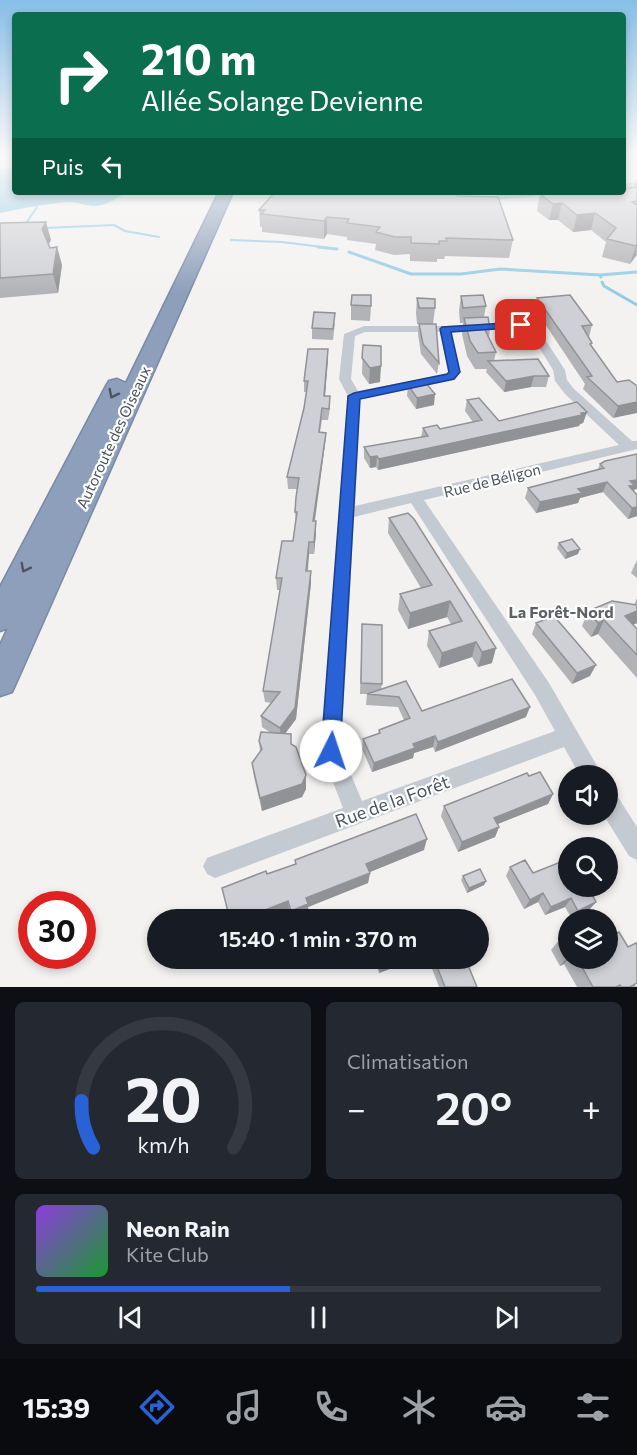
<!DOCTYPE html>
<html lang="fr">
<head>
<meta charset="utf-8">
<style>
	:root { --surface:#171b24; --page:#242831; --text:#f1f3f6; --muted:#9ea1a6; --line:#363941; --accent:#2961d6 }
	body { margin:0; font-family:Commissioner,sans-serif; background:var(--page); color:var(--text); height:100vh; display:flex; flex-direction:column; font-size:22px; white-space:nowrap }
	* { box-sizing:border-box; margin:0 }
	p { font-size:20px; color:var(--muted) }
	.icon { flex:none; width:33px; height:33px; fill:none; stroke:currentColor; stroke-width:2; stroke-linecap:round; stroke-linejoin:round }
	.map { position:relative; height:987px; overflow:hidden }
	.panel { display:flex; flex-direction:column; gap:15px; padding:15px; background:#0d0f14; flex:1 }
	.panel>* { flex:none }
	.guide { position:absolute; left:12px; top:12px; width:614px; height:183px; border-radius:6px; box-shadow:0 3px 9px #0003; background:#0b6e4f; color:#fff; overflow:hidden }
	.fabs { position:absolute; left:558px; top:765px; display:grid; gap:12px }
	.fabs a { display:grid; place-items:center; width:60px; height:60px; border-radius:50%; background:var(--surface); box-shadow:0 3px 9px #0003; font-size:30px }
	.speed { position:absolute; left:18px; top:891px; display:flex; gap:12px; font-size:30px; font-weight:700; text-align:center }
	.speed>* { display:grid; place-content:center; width:78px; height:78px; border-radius:50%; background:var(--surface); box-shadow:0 3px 9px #0003; line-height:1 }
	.speed .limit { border:9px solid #d22; background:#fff; color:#111 }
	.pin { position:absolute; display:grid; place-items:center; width:51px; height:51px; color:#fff; margin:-26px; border-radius:12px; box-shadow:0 3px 9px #0006 }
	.me { position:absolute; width:66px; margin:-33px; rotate:4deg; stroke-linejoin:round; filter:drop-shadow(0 0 4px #0008) }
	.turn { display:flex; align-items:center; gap:21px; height:126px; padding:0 30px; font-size:27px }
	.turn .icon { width:78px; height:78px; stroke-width:2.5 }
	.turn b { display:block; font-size:42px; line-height:51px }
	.then { display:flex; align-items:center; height:57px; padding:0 30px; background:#0003; gap:12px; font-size:22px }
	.big { font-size:45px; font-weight:600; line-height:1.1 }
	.panel .card { flex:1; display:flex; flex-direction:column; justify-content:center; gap:9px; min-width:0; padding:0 21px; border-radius:9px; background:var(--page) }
	.panel .dial { align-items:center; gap:0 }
	.dial svg { height:156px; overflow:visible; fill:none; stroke:var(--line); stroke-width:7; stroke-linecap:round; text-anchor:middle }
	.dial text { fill:var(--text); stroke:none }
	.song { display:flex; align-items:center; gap:18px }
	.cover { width:72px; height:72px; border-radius:9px; background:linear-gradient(135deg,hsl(270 70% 55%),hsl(130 70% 35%)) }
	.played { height:6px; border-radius:3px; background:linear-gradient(90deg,var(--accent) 45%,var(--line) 45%) }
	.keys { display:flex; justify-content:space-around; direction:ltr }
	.heat { display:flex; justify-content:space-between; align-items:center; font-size:33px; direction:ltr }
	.panel .tiles { flex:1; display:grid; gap:15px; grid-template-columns:1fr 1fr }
	.card:last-child { grid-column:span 2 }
	.trip { position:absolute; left:147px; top:909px; width:342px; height:60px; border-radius:30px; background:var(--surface); box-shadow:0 3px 9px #0003; font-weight:600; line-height:60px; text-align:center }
	.tabs { display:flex; height:96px; justify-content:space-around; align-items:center; background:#090b0e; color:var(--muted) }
	.tabs .icon { width:42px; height:42px }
	.tabs .active { color:var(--accent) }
	.tabs b { font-size:27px; color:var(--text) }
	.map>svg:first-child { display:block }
	.water { fill:#95cce5 }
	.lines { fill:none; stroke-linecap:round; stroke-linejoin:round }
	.stream-far1 { stroke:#95cce5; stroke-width:2 }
	.stream { stroke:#95cce5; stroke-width:3 }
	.highway-casing { stroke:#798aa7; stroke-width:3 }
	.street { fill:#c3cad1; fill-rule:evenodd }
	.highway { fill:#8d9fbb; fill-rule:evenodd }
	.wall { fill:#b2b3b7 }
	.shaded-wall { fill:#919295 }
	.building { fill:#cfd0d5; stroke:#919295; stroke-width:1.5 }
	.oneway { stroke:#4d5662 }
	.route { fill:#2961d6; stroke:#1b3f8b; stroke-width:1.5 }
	.labels { text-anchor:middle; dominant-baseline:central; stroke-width:4.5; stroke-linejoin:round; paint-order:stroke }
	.street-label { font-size:15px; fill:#4a525d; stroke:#fff }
	.neighbourhood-label { font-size:16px; font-weight:bold; fill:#5e6165; stroke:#fff }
	.near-street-label { font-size:18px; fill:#4a525d; stroke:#fff }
</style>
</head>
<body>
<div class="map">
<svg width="637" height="987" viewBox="0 0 637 987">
	<rect width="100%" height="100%" fill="#f3f2f1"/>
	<path class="water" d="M15,167V192H126C117,199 104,207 92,206C84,205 78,202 69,202C45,204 24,208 0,213V169Z"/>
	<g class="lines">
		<path class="stream-far1" d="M23,228L37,207
			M44,228L114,225L125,231L159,237
			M231,240L282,242L330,248"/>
		<path class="stream" d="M318,247L337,249
			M349,252L411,274H461L500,269L600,275
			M601,277L600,275L637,272
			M602,282L604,286L637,305"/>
		<g class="highway-casing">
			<path id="highway" d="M219,192H233L17,681L12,692L0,696V645L8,628L0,631V587L106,386L109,381L117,379L126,383Z"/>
		</g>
		<path class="street" d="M637,182V186L622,188V184Z
			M531,192H560L556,194L494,200L490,198L494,196Z
			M521,322L537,327L565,370L567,380L573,388L632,441H637V449L424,500L549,683L603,776H580L564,747L215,878L207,874L203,866L207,858L343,808L321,751L348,396L339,379L344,334L364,326H445ZM520,328L529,331L553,370L555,381L565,394L619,445L355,506L360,399L455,380L460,372L451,332ZM365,332H440L448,372L447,374L358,391L351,379L355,336ZM411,503L535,695L555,731L362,801L341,751L354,517Z
			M608,791L616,794L637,827V860L629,856L603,814H608Z"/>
		<use href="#highway" class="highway"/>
	</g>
	<path class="wall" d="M636,179H637V255L630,264L602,257L606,242L591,230L573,232L558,220H549L537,211L540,194L622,192L634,188Z
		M457,196L513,240L509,258L445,256L444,259H437V262L410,261V254L394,255L375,250L376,244L347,240V237L327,234L324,239L262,232V227H260L259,210Z
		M0,223L51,240L48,245L50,248L57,247L62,265L58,293L0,298Z
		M461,296L486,306L484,317L490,329L489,338L496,352L494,361L549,376L546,387H531L504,392L486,372L487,369H475L467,356L462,334L463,323H460L459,311Z
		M417,298L435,308L433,324H417L416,313Z
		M537,298L592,325L589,337L592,343L591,346L617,382L629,380L613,418L583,389L585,384L535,309Z
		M351,305L371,306L370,321L351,320Z
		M335,323L333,340L312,339V328Z
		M419,324L439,363L437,374L421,354L418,334Z
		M363,345L380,382L369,384L362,374Z
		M328,349L325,396H330V408L328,420H322L320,432L326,433L325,444L315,521H316V533L314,554H309L308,571H311V583L296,719L285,734L292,744L306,789L302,797L262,811L254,777L252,763L260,752L259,741L271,733L262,727L261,716L272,703L265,702L263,691L280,590H277L276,578L293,541L296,523L295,512L297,489H288L287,477L304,408L306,392H304V381Z
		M408,385L434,405L416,409L407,396Z
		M467,400L499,421L587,412L583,423L580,424L579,426L378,470L376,467L370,468L364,458V447L421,437L423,428L440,429L473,422L465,411Z
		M600,464L633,490L637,516L628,519L603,492L580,498L578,503L536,513L525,498L528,488L598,469Z
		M408,513L492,663L478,667L472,657L439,668L427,646L429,631L451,624L447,617L408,629L398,610L400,594L421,588L388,533L389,518Z
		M559,543L578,554L565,559L557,548Z
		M637,560V578L631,573Z
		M637,598V623L633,625L637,629V678L598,634L591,637L582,626L588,611L634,605Z
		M536,623L590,676L572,684L532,634Z
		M362,624L382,684L381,690L406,681L422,711L526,717L435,752L433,747L414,753L413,758L372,772L362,749L363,739L378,734L379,730L404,720L398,707L366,705L367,694H368H360Z
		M529,776L553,794L548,804L498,824L499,827L495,837L458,852L441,816L444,806Z
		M424,850L370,872L368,883L308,907L309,914L294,920H291L289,911L268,920H230L295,864V860Z
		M510,867L533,873L596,902L589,910L572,919L565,907L545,915L538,902L524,909L506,876Z
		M463,876L486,881L484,885L467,893L461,880Z
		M568,935V958H608L637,987H577L564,964L560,966L551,950L560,939Z
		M374,958H394L396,963L395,967L379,973Z
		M434,959L477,987H439L431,966Z"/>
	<path class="shaded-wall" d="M562,203L558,220H549L553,204Z
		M595,213L591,230L573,232L577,215Z
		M327,217V234L324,239V221Z
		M46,222L51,240L47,247L42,229Z
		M637,244L636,255L630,264L636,246Z
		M57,247L62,265L58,293L53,274Z
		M328,349V360L324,408V396Z
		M381,366L380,382L369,384L370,368Z
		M534,376L531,387L504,392L506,381Z
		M435,394L434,405L416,409L417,398Z
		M637,402V413L613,418L618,406Z
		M587,412L583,423L580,424L579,426L378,470L379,459Z
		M326,433L325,444L313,532V521Z
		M377,456L376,467L370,468V457Z
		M637,480V489L627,492L630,481Z
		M607,482L603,492L580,498L578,503L536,513L540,502L578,489Z
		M637,507V516L628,519L632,508Z
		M316,521V533L314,554V542Z
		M309,542V554L306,582V571Z
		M580,549L578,554L565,559L567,553Z
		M311,571V583L296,719L281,739L280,728Z
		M450,601L447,617L408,629L410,613Z
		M637,611V623L618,631L625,616Z
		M604,620L598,634L591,637L598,623Z
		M476,642L472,657L439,668L442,653Z
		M496,648L492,663L478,667L482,652Z
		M596,665L590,676L572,684L577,673Z
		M530,707L526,717L435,752L438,742Z
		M435,736L433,747L414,753L413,758L372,772L374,763L413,744Z
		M306,775V789L302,797L262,811L260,798Z
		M553,794L548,804L490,827L494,818Z
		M499,827L495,837L458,852L462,842Z
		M427,839L424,850L365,874L366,864Z
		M370,873L368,883L308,907L309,914L294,920H291V911L306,898Z
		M486,881L484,885L467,893L469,888Z
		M543,893L538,902L524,909L530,900Z
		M571,898L565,907L545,915L551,907Z
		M288,901L289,911L268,920H256L255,914Z
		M596,902L589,910L572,919L578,911Z
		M254,911L256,920H231Z
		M568,956L569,958L564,964L560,966Z
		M396,963L395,967L379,973L380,970Z"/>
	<path class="building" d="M637,187V201L632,202L637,205V244L636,246L607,239L616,228L595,213L577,215L562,203L553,204L540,194L562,192H622V189Z
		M275,192H449L456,193L457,196L498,197L513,240L446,238L447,241H439V244L411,243V237H395L376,232L380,227L347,223L349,219L327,217L324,221L261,214L265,210H259Z
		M46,222L42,229L50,248L57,247L53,274L0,278V223Z
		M352,295H371V306L351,305Z
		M483,295L486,306L463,308L461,296Z
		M570,295L592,325L582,326L592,343L590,344L617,382L629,380L637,386V402L618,406L587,377L592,376L537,298Z
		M417,298L435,299V308H419Z
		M314,312L335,313L333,329L312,328Z
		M488,317L490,329L484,328L496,352L478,353L470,341L464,318Z
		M419,324H436L439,363L423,344Z
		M363,345L381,346V366L370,368L362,358Z
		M308,349H328L324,396H330L329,409L322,408L319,432L326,433L313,521H316L314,542H309L306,571H311L295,708L280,728L261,716L280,692L263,691L282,578H276L282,541H293L297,512H295L296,497L299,478L287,477L304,408L308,381H304Z
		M538,359L549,376H534L506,381L488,361Z
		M425,382L435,394L417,398L408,385Z
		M479,398L499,421L577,402L587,412L581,413L582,415L379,459L377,456L370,457L364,447L428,436L423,428L437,425L440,429L482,420L467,400Z
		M637,454V480L630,481L634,485L629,486L637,495V507L632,508L607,482L578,489L582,493L540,502L528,488L604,468L600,464L605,461Z
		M408,513L414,519L496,648L482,652L476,642L442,653L429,631L462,621L450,601L410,613L400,594L432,585L389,518Z
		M572,539L580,549L567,553L559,543Z
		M612,601L637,605V611L625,616L637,629V655L604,620L598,623L588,611Z
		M554,616L596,665L577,673L536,623Z
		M362,624L382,625V684L361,683Z
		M512,679L530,707L438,742L435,736L413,744L415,748L374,763L363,739L380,733L379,730L410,718L399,697L367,694L406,681L422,711Z
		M261,732L291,734V744L296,747L306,775L302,784L260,798L252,763L262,749L259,741Z
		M540,772L553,794L494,818L499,827L462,842L444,806L527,773L529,776Z
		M416,814L427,839L366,864L370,873L306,898L308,904L291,911L288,901L255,914L254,911L230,920L222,888L266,871L267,874L296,864L295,860Z
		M568,859V886H587L596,902L578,911L571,898L551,907L543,893L530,900L510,867L525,860L533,873Z
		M480,869L486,881L469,888L463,876Z
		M619,932L628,947L636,943L637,945V983L630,987H621L620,985L616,987H593L577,958H608V938Z
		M568,935V955L560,939Z
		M376,958H394L396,963L380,970Z
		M435,958H465L477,987H445L434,959Z"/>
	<defs><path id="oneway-chevron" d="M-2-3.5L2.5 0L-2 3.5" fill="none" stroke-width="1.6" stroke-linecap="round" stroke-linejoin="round" transform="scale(1.5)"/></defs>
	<g class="oneway">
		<use href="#oneway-chevron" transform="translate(113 394) rotate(117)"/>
		<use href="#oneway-chevron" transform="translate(25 568) rotate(117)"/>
	</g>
	<linearGradient id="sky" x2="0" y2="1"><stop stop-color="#87bee7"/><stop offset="0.53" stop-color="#faf9f9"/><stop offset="1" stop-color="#faf9f9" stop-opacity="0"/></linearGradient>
	<rect width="637" height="293" fill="url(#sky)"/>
	<path class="route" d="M521,322L526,325L524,327L451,332L460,372L454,379L360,399L340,751L337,757L331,760L324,757L321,751L348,396L354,393L447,374L449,372L440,329L442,327Z"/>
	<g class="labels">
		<g class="street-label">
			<text transform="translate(113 437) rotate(-65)">Autoroute des Oiseaux</text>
			<text transform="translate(492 480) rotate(-14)">Rue de Béligon</text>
		</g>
		<g class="neighbourhood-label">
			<text x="561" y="611">La Forêt-Nord</text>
		</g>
		<g class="near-street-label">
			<text transform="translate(392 801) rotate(-20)">Rue de la Forêt</text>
		</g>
	</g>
</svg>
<div class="fabs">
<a><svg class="icon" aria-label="sound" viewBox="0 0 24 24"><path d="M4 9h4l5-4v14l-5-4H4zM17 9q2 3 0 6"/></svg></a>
<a><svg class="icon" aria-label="search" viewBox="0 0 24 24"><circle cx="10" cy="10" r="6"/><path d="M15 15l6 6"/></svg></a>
<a><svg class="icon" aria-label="layers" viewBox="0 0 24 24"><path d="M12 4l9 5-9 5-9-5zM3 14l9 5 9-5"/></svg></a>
</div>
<div class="speed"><div class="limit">30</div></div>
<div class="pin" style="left:521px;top:325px;background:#d93025"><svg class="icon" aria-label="arrive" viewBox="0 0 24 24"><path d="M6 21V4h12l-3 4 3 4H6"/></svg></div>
<svg class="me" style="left:331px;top:751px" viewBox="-20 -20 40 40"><circle r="19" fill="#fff"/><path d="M0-13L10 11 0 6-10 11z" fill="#2961d6"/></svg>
<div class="trip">15:40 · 1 min · 370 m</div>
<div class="guide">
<div class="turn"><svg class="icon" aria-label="right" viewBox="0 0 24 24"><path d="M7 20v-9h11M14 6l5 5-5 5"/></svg><div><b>210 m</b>Allée Solange Devienne</div></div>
<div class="then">Puis<svg class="icon" aria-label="left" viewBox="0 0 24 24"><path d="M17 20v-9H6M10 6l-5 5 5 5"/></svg></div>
</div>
</div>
<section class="panel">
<div class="tiles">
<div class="card dial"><svg viewBox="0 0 100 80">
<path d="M14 69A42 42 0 1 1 86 69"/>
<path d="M14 69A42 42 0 0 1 8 45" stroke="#2961d6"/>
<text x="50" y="56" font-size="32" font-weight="700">20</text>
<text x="50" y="72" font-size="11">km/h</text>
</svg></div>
<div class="card"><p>Climatisation</p>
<div class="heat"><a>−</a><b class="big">20°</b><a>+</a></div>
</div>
<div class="card">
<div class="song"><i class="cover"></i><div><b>Neon Rain</b><p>Kite Club</p></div></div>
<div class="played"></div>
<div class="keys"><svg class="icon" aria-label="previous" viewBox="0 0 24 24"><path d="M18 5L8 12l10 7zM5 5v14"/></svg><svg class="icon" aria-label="pause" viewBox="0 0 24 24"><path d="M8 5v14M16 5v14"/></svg><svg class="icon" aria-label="next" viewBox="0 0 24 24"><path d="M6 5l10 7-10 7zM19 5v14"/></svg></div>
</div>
</div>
</section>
<nav class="tabs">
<b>15:39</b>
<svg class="icon active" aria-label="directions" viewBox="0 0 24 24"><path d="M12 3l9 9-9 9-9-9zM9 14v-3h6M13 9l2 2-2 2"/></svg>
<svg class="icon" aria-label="music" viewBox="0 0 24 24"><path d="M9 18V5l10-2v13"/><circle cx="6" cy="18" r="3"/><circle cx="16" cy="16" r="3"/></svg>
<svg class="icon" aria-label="phone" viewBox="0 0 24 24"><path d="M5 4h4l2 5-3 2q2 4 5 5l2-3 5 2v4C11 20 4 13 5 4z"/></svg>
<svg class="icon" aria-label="climate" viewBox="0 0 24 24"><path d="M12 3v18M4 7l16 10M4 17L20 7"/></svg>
<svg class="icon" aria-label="car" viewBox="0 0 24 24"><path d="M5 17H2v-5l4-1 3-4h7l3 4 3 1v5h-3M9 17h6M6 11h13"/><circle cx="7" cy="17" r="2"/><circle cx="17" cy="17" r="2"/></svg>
<svg class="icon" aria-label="filters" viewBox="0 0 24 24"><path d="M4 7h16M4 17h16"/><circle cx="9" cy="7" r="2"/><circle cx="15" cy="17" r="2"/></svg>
</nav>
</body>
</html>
